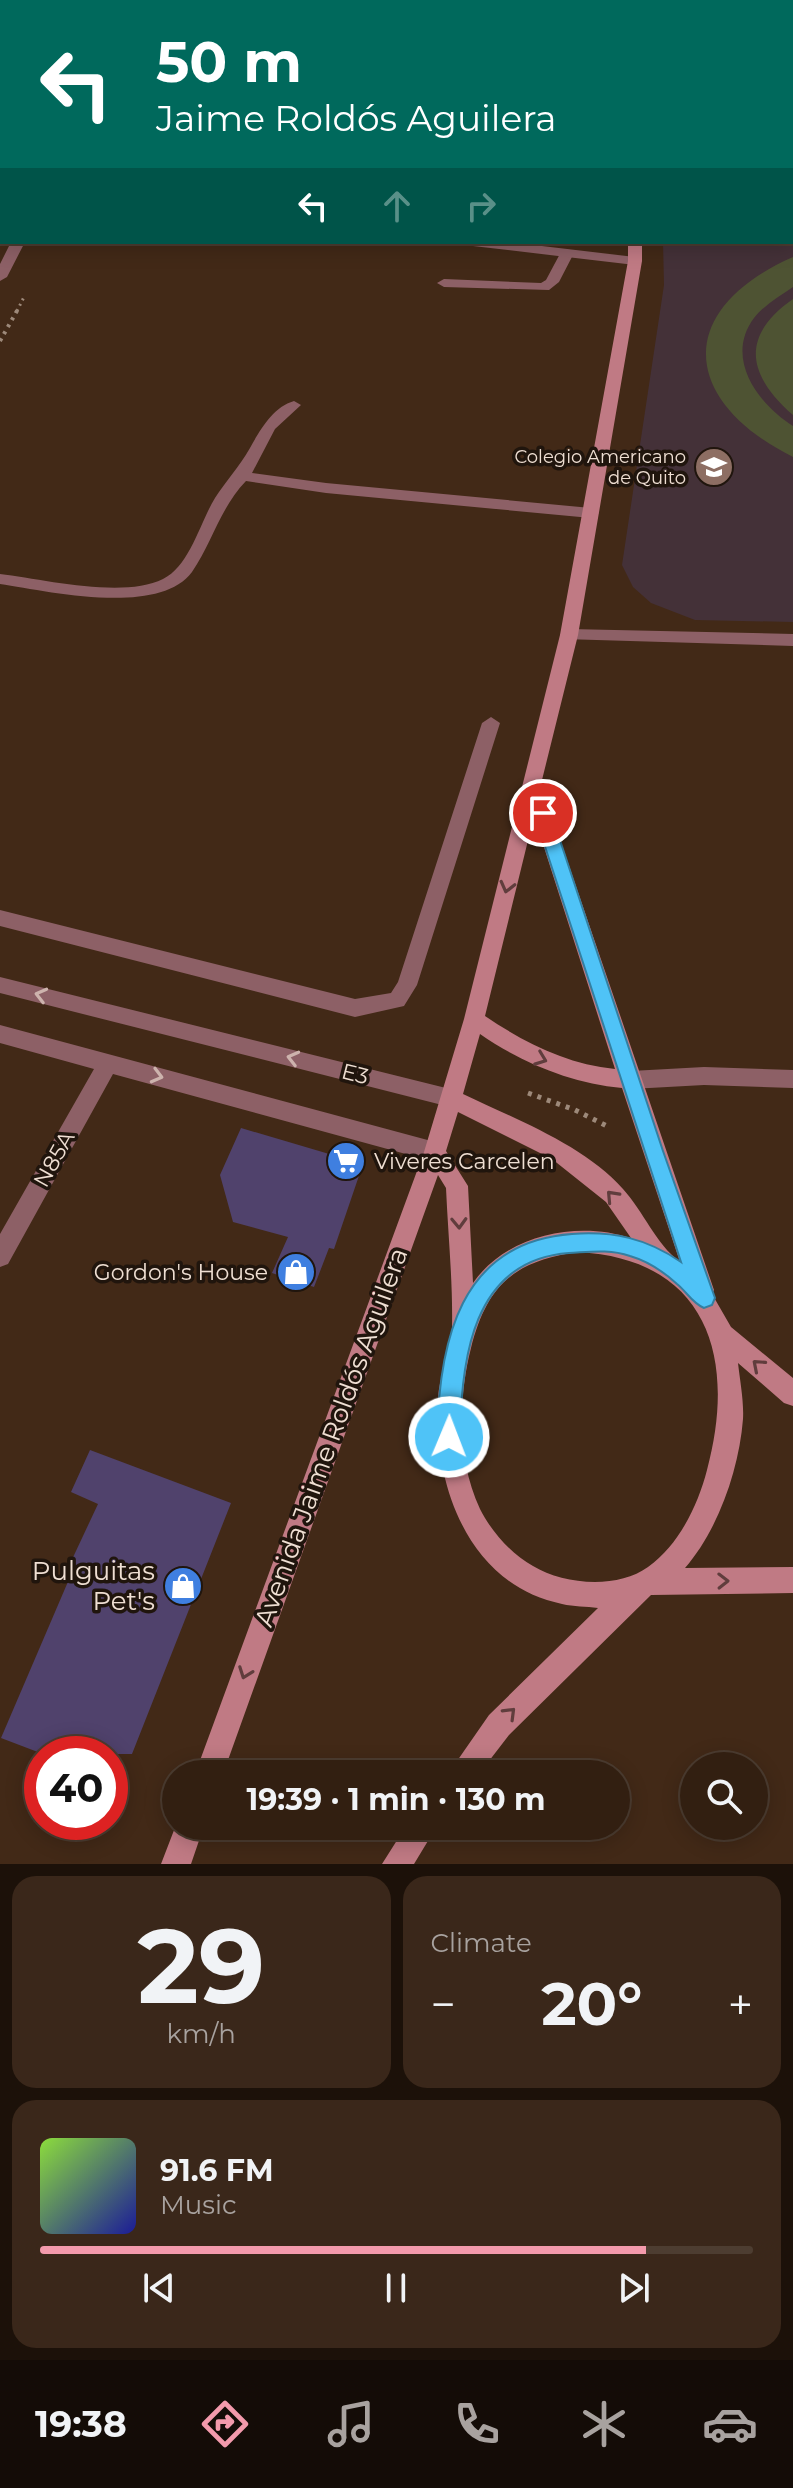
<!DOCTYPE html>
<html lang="en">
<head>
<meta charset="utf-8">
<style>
	:root { --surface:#321f11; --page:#3a271a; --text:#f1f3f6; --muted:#a8a29f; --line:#4d3d31; --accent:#f39aac }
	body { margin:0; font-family:Montserrat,sans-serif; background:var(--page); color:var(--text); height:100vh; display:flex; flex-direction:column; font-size:30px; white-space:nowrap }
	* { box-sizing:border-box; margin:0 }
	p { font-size:26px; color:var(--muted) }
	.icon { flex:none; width:44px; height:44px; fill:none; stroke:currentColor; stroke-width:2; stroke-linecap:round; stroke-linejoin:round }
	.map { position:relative; height:1864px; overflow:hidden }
	.side { display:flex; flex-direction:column; gap:12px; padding:12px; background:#1c1109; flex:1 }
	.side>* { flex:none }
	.guide { position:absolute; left:0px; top:0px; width:794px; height:244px; box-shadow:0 4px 20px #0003,0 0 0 2px var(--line); background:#00695c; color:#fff; overflow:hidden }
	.buttons { position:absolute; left:680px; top:1752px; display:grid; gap:16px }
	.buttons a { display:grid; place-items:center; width:88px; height:88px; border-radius:50%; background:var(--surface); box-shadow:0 4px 20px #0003,0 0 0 2px var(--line); font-size:40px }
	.speed { position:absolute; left:24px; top:1736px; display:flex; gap:16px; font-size:40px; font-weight:700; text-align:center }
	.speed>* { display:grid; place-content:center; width:104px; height:104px; border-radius:50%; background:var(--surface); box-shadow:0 4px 20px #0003,0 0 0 2px var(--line); line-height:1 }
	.speed .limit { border:12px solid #d22; background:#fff; color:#111 }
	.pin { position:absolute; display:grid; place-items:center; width:68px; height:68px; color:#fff; margin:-34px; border:4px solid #fff; border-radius:50%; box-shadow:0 2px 8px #0007 }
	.me { position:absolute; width:88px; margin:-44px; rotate:1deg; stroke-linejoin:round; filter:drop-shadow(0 0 6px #0008) }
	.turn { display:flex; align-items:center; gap:28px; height:168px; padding:0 24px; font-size:36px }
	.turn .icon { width:104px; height:104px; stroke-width:2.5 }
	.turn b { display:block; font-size:56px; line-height:68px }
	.lanes { display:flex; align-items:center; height:76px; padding:0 24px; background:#0003; justify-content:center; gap:40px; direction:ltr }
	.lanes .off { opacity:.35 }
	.big { font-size:60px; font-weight:700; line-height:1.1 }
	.side .tile { flex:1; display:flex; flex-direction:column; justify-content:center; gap:12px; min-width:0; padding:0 28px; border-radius:24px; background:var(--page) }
	.side .dial { align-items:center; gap:0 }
	.dial b { font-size:104px; line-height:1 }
	.song { display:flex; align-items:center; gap:24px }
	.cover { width:96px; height:96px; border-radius:12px; background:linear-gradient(135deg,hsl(90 70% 55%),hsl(240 70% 35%)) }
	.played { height:8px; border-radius:4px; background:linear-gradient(90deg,var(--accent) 85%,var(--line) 85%) }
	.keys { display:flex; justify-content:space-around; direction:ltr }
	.heat { display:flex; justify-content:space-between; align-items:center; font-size:44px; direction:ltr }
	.side .tiles { flex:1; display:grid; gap:12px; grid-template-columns:1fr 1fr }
	.tile:last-child { grid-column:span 2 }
	.trip { position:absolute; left:162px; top:1760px; width:468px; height:80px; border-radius:40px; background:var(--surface); box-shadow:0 4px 20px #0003,0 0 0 2px var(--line); font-weight:700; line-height:80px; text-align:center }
	.menu { display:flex; height:128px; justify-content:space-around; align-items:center; background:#140c07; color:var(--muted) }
	.menu .icon { width:56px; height:56px }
	.menu .active { color:var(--accent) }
	.menu b { font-size:36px; color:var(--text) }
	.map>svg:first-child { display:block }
	.education { fill:#443138 }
	.green { fill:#4e5333 }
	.building { fill:#50426c }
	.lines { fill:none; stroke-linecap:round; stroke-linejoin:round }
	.path-far2 { stroke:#9d897a; stroke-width:3; stroke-dasharray:2 4; stroke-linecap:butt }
	.path-far1 { stroke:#9d897a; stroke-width:4; stroke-dasharray:3 5; stroke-linecap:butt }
	.path { stroke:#9d897a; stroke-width:5; stroke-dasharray:4 6; stroke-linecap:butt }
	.lane { fill:#8d6066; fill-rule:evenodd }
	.street { fill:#8d6066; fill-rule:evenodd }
	.secondary { fill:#c07a84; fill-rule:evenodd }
	.oneway { stroke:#603d3d }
	.oneway2 { stroke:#cdb3ad }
	.route { fill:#4fc3f7; stroke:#337fa1; stroke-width:2 }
	.labels { text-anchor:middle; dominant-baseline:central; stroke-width:7; stroke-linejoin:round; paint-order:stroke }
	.far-poi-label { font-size:18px; fill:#efdfd3; stroke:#20150d; text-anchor:end }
	.street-label { font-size:22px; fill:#efdfd3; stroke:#20150d }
	.poi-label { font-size:22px; fill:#efdfd3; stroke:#20150d; text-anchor:start }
	.near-street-label { font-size:26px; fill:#efdfd3; stroke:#20150d }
	.near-poi-label { font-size:26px; fill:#efdfd3; stroke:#20150d; text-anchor:end }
</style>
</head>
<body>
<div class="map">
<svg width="793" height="1864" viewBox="0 0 793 1864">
	<rect width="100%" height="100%" fill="#422917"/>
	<path class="education" d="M793,177V622L695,620L651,603L633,587L622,565L664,285L663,242H792Z"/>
	<path class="green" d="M793,257V287C780,296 764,305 754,318C724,358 758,404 793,426V457C681,401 673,310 793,257Z
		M793,299V415C747,375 740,336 793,299Z"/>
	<path class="building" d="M241,1128L363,1164L334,1249L329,1248L314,1287L272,1273L288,1237L233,1222L220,1175Z
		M90,1450L231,1503L132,1754H43L1,1738L73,1570L68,1568L98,1504L71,1492Z"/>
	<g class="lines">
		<path class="path-far2" d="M334,2L339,0
			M17,311L25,295"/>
		<path class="path-far1" d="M0,341L18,309"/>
		<path class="path" d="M528,1093L575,1110L607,1126"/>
		<path class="lane" d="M2,96V107L0,108V97Z
			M0,185H2V193H0Z
			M11,242H25L7,277L0,281V264Z
			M567,249L574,253L559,282L549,290L444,287L437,283L444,279L541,283L546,280L562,250Z
			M294,401L301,405L275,429L252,473L326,483L591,508L599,513L591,518L326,493L246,481C220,508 212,543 192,572C159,617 47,591 0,584V574C43,579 123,599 163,579C190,566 200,522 215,498C226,481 239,467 250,448C260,430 273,407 294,401Z
			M491,717L500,723L417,985L404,1006L355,1017L0,926V910L355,999L391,993L398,982L482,723Z
			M704,1067L793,1070V1088L704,1085L631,1089L623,1086L620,1080L623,1074L631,1071Z"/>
		<path class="street" d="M582,0H600L601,2H583Z
			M632,0H665L666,2H633Z
			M792,8H793V14H792Z
			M792,79H793V85H792Z
			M792,161H793V169H792Z
			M466,242H507L635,257L642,261L635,265L473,246Z
			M569,629L793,634V646L563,639L560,635L563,631Z
			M0,977L450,1089L458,1091L461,1098L458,1105L450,1107L0,993Z
			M0,1025L435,1142L443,1145L446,1152L443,1159L435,1162L113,1074L8,1264L0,1267V1234L94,1069L0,1043Z"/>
		<path class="secondary" d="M631,0H641V2H631Z
			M628,242H642V261L578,635L541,784L714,1290L712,1294L731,1327L793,1378V1406L784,1403L738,1363C740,1381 744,1401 743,1419C739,1470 718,1530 685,1568L793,1567V1593L651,1595L509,1735L479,1774H448L489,1715L598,1608C586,1606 574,1607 562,1604C468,1585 433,1484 438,1399C439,1377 452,1346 452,1328C453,1282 448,1234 446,1188L438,1175L223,1774H195L424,1152L464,1019L560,635L628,261ZM534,816L615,1069C567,1064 525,1043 485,1016ZM480,1034C522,1063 571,1083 622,1088L680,1262C655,1243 644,1212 623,1189C584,1145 515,1119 463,1094ZM458,1112L552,1159L606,1202L631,1238C577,1220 506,1235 473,1283L468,1186L446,1151ZM578,1252C708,1259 737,1358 707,1470C698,1505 679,1545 648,1567C618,1589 564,1585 533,1566C511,1554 491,1531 480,1509C457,1460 458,1399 471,1348C487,1285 514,1261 578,1252Z
			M176,1825L204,1826L191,1864H161Z
			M406,1826H437L414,1864H382Z"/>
	</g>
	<defs><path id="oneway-chevron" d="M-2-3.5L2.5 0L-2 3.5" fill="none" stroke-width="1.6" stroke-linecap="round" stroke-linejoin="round" transform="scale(2)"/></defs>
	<g class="oneway">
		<use href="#oneway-chevron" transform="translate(507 887) rotate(104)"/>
		<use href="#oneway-chevron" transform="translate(541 1059) rotate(21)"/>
		<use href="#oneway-chevron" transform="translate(612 1196) rotate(-133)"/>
		<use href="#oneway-chevron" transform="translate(459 1223) rotate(88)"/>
		<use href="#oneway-chevron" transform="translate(758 1365) rotate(-139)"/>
		<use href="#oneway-chevron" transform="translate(723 1581) rotate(-1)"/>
		<use href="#oneway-chevron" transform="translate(245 1673) rotate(110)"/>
		<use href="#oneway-chevron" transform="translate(510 1713) rotate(-45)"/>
	</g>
	<g class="oneway2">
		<use href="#oneway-chevron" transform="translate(41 995) rotate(-166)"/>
		<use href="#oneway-chevron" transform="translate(293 1058) rotate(-166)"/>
		<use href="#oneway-chevron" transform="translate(157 1076) rotate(15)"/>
	</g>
	<path class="route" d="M543,807L551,813L663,1151L715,1298L712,1305L704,1308C692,1303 687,1292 677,1284C664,1272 647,1261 630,1256C609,1249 590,1252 569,1253C472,1260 461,1360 460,1437L457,1445L449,1449L441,1445L437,1437C439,1343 459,1242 572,1234C613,1231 646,1238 681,1262L534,813Z"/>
	<defs>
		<g id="school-disc" transform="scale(2)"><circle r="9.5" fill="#8d6e63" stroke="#20150d"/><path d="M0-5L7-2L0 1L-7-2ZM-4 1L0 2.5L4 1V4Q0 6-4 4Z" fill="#fff"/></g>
		<g id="supermarket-disc" transform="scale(2)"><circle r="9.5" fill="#3f7fe0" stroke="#20150d"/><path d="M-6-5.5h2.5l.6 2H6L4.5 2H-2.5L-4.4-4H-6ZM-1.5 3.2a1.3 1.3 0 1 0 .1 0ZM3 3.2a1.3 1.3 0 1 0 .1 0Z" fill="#fff"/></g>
		<g id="shop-disc" transform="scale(2)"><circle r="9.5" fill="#3f7fe0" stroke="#20150d"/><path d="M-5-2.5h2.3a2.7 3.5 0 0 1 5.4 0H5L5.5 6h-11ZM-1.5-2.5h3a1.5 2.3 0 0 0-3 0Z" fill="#fff"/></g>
	</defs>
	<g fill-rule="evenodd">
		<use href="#school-disc" x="714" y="467"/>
		<use href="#supermarket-disc" x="346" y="1161"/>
		<use href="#shop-disc" x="296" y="1272"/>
		<use href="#shop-disc" x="183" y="1586"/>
	</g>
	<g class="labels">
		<g class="far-poi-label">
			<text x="686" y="457">Colegio Americano<tspan x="686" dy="21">de Quito</tspan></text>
		</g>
		<g class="street-label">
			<text transform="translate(355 1074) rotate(14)">E3</text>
			<text transform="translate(54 1159) rotate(-61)">N85A</text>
		</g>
		<g class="poi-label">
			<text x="374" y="1161">Viveres Carcelen</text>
			<text x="268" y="1272" text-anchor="end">Gordon's House</text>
		</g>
		<g class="near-street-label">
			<text transform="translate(331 1437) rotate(-70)">Avenida Jaime Roldós Aguilera</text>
		</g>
		<g class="near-poi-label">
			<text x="155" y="1571">Pulguitas<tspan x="155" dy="30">Pet's</tspan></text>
		</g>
	</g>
</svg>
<div class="buttons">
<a><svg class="icon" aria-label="search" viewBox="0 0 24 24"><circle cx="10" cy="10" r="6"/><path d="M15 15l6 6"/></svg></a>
</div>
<div class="speed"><div class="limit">40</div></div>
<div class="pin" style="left:543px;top:813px;background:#d93025"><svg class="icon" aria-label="arrive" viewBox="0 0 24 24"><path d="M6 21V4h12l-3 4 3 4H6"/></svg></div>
<svg class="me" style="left:449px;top:1437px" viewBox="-20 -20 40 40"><circle r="17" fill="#4fc3f7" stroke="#fff" stroke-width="3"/><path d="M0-11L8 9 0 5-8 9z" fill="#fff"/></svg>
<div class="trip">19:39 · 1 min · 130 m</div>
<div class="guide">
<div class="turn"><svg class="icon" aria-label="left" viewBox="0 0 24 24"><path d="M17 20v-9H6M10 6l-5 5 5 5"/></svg><div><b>50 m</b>Jaime Roldós Aguilera</div></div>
<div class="lanes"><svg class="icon" aria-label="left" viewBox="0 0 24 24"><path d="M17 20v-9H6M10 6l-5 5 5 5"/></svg><svg class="icon off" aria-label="ahead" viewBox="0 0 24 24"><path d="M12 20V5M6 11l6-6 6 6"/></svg><svg class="icon off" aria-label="right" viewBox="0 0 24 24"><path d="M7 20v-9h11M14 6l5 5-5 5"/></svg></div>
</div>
</div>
<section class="side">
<div class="tiles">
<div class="tile dial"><b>29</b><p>km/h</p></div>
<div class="tile"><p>Climate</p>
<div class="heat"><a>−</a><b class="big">20°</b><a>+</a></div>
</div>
<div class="tile">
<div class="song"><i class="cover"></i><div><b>91.6 FM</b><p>Music</p></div></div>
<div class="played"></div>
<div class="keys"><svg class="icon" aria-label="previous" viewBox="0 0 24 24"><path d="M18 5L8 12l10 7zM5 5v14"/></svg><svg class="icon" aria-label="pause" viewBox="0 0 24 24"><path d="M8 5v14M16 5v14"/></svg><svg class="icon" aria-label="next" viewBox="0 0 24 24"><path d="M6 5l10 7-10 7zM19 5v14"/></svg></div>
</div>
</div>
</section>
<nav class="menu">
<b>19:38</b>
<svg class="icon active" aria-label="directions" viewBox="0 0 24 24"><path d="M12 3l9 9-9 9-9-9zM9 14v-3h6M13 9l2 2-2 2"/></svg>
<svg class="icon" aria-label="music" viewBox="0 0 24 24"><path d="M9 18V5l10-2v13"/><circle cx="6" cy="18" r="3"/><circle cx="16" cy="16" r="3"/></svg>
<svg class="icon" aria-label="phone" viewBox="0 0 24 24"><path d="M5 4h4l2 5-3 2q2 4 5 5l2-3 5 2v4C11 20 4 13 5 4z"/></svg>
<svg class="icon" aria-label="climate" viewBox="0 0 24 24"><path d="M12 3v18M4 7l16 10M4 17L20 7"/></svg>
<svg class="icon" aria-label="car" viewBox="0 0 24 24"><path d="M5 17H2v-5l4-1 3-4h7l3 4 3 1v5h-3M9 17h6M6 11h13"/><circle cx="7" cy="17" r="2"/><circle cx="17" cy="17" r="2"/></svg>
</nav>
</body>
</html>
